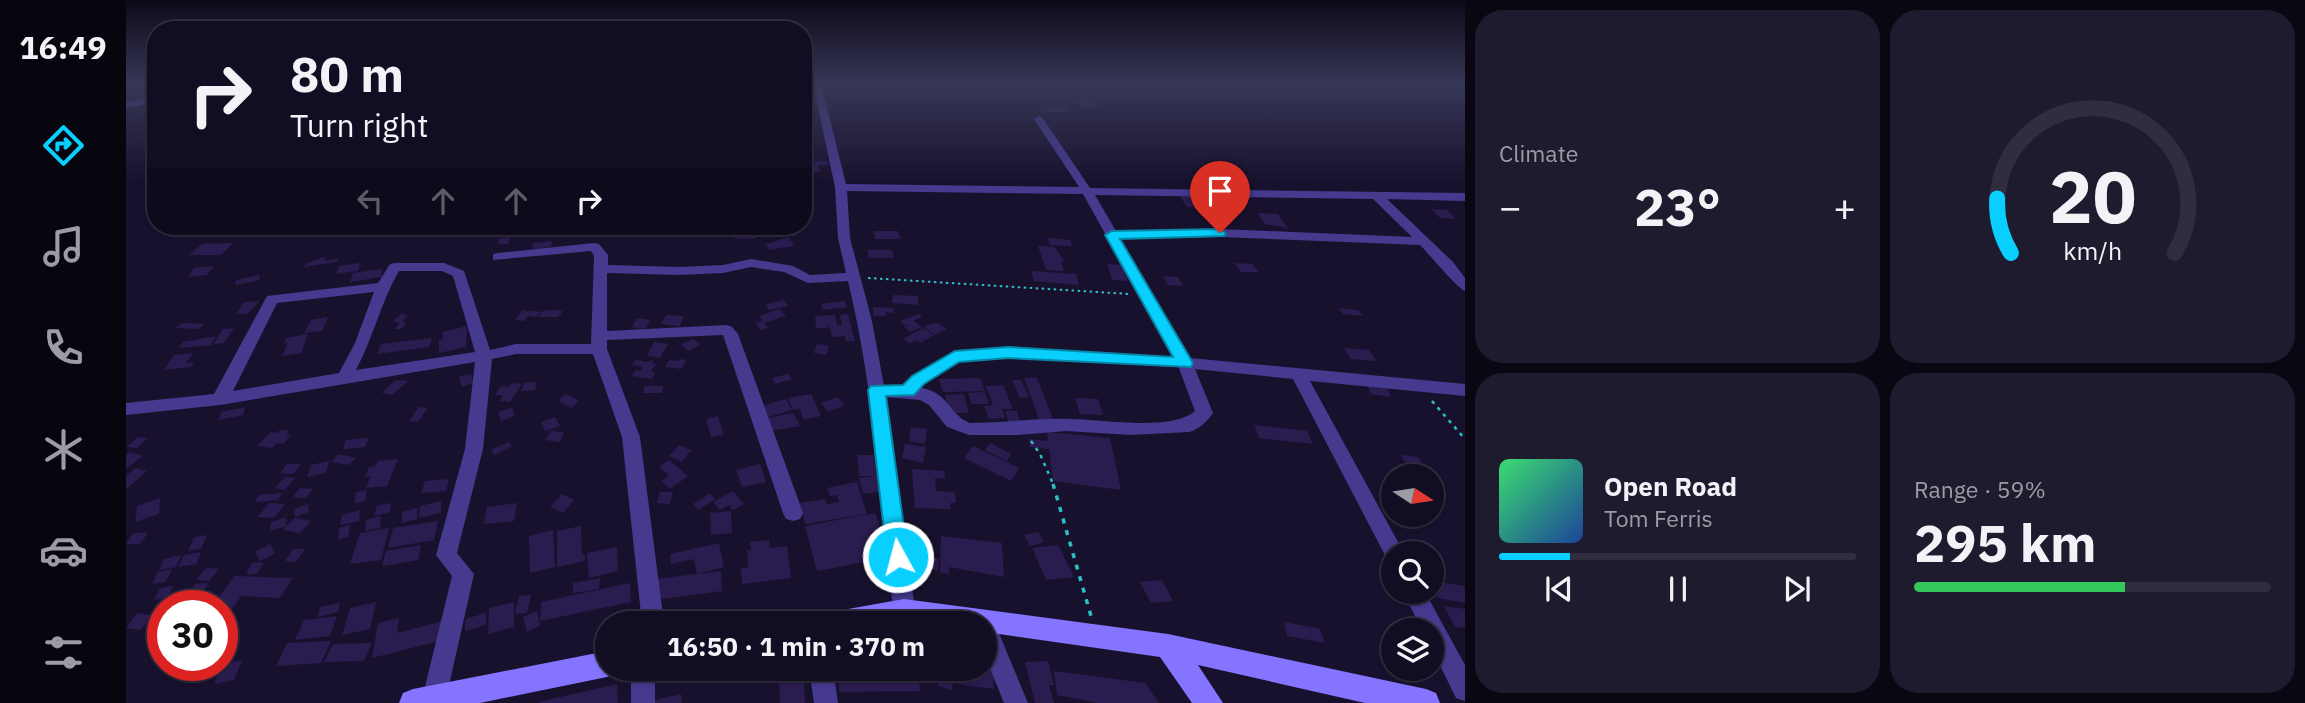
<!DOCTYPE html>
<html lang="en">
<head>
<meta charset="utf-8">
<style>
	:root { --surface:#120d22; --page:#1f1b2f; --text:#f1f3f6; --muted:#9c9ca5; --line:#312d40; --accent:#09cfff }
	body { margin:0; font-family:"IBM Plex Sans",sans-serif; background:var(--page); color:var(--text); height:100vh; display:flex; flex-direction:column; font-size:26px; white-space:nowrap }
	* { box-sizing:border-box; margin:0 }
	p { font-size:23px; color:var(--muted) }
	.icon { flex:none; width:38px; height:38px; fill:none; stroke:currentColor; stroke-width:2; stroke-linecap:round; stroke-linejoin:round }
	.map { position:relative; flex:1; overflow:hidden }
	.panel { display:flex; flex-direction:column; gap:10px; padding:10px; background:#0a0713; width:840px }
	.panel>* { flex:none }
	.guide { position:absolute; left:21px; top:21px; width:665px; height:214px; border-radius:28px; box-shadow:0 2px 5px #0004,0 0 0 2px var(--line); background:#120d22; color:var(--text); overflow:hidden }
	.needle { width:46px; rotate:102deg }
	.fabs { position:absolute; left:1255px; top:464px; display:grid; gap:14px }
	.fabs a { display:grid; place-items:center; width:63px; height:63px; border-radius:50%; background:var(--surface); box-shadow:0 2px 5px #0004,0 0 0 2px var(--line); font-size:35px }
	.speed { position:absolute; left:21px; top:590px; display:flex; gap:14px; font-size:35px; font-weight:700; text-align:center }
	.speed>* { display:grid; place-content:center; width:91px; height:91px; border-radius:50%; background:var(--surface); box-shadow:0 2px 5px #0004,0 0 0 2px var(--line); line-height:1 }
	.speed .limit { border:10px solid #d22; background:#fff; color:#111 }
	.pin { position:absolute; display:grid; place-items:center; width:60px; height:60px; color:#fff; margin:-72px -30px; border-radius:50% 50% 50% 0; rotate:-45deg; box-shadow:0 0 7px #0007 }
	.pin .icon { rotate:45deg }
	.me { position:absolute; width:77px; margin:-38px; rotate:353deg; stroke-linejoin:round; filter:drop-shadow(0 0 5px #0008) }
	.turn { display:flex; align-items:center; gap:24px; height:147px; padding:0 28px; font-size:32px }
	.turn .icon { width:91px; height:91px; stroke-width:2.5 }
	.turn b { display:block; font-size:49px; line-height:60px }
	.lanes { display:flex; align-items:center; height:66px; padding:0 28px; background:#0003; justify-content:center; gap:35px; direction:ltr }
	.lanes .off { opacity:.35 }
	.big { font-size:52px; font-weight:700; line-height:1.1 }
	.panel .widget { flex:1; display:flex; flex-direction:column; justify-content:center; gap:10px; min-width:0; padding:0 24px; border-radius:28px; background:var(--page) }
	.panel .dial { align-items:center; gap:0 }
	.dial svg { height:182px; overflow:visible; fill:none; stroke:var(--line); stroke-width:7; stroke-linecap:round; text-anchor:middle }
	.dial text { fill:var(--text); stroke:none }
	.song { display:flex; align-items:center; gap:21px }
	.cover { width:84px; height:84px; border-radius:10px; background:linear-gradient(135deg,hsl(140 70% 55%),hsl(220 70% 35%)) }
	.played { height:7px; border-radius:4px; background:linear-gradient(90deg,var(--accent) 20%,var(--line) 20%) }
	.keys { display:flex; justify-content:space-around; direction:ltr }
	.heat { display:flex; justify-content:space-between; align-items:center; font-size:38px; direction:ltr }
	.charge { height:10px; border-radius:5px; background:linear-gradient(90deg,#34c759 59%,var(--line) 0) }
	.panel .tiles { flex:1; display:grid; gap:10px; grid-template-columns:repeat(2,1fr) }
	.trip { position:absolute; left:469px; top:611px; width:402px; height:70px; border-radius:35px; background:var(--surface); box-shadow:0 2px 5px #0004,0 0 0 2px var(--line); font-weight:700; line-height:70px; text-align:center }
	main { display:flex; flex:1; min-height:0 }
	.menu { display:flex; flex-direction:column; width:126px; justify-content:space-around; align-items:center; background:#07050e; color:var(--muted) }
	.menu .icon { width:49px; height:49px }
	.menu .on { color:var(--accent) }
	.menu b { font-size:32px; color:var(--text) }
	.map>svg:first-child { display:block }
	.building { fill:#2b1c4f }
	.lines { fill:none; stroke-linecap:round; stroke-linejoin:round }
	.path-far2 { stroke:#2dbfc4; stroke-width:2; stroke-dasharray:2.5 3.5; stroke-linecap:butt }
	.path-far1 { stroke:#2dbfc4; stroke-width:2.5; stroke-dasharray:3.5 5; stroke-linecap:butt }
	.path { stroke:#2dbfc4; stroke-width:3.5; stroke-dasharray:5 7; stroke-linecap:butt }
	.lane { stroke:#453a8e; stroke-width:9 }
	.street { fill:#453a8e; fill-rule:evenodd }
	.secondary { fill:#8574ff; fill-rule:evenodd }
	.route { fill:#09cfff; stroke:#0687a6; stroke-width:2 }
</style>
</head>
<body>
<main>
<nav class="menu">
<b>16:49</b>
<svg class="icon on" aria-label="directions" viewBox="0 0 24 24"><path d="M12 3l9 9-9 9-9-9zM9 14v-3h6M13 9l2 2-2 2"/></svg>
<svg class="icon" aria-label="music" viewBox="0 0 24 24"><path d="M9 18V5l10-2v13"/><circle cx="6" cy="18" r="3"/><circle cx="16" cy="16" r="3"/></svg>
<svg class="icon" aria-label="phone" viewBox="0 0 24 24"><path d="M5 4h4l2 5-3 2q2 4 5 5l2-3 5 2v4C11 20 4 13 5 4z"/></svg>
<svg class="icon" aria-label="climate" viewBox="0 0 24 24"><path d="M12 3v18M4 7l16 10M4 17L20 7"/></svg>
<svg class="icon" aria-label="car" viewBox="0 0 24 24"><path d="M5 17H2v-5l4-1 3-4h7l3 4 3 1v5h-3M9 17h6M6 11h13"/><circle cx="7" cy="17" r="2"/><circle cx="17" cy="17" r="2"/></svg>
<svg class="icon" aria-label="filters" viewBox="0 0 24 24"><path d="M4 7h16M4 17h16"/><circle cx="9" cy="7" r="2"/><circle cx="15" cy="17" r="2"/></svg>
</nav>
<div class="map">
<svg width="1339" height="703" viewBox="0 0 1339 703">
	<rect width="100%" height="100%" fill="#18112d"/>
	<path class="building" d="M951,99H966L972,108H956Z
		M913,107H939L943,112H917Z
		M701,161L702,165H692L694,172H682L679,162Z
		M1053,195H1065L1074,208L1061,207Z
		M1305,209L1321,210L1330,219L1314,218Z
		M1132,213L1152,214L1162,228L1139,224Z
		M223,226H263V227L221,232Z
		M607,226H646L647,231H630V239H613L604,237V233H614V230H606Z
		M652,227H669V236H652Z
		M748,231H772L774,239H749Z
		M395,232V236L384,237L382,244H371L373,239Z
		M663,237L668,246L643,250L640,244Z
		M922,238L944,240L946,246L924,245Z
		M426,241L425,247L415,248L410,255L411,248L406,249L407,243Z
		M107,243L95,255H63L76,244Z
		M912,246L929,247L939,262L935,261L938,271L920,270Z
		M741,250H766L768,258H743Z
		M199,257L198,261L212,259L211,262L178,267L180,263Z
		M234,263L232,271L210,274L213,266Z
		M1108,263L1126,264L1133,272H1115Z
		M981,264L996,265L1002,281L986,280Z
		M88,266L81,275L62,277L68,268Z
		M257,269L255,277L224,282L227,273Z
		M905,271L950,274L953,285L908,281Z
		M134,275L133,280L109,285L110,280Z
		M1037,276L1052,277L1057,286L1042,285Z
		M767,295L792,296V305L766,303Z
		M658,300L662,306L643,310L640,304Z
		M134,301L121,314H110L118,302Z
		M718,301L721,307L697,310L695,304Z
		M747,307L767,308L768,313L760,312V316H747Z
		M1213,308L1232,310L1237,316L1217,314Z
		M653,309L660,316L638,323L642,328L635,330L630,323L637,321L633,316Z
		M396,310L414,312L411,317L402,316L404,313L398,321L390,320Z
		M428,310L437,311L432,317H412L416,311Z
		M275,314L282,316L276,321L280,324L275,329H268L274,323L267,321Z
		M722,314L729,341H720L719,336L706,337L703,325L701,328H690L689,316L709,315L711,325H716L714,315Z
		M793,314L796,317L787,320L796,327L784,332L778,327L784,324L779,325L774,321Z
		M540,315L558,316L554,326L535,324Z
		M202,317L196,331L178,333L185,320Z
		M511,318L524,320L519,329L506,327Z
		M56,323H62L79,324L73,329L49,328Z
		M812,323L821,329L809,335L797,326Z
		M341,326L340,347L313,353V340L317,339V332Z
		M108,328L98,343L87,344L97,329Z
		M797,328L808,335L794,343L790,340L784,343L777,339Z
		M182,334L175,353L156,356L162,343H158L160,338Z
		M90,336L85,345L53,348L57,342Z
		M306,338L303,347L251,354L255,344Z
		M567,339L574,345L562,351L555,344Z
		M528,342L542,344L534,358L521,356Z
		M691,344L703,346L700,355L688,353Z
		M1218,348L1243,350L1251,361L1225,359Z
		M67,353L60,363H68L65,367L38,370L48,355Z
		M510,359L519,362L528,360L526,364H531L526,369L525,372H529L526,379L506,376L510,370L515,371L517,367L506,365Z
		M554,359L560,360L555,369L539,367L543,360L553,361Z
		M345,374L347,383L336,387L333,377Z
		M662,374L666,379L649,384L646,378Z
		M854,378L859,391L817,392L813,379Z
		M898,378H911L927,419H913Z
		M269,380L282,381L266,395L256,393Z
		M886,380H895L903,397L894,398Z
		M411,382L409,390L395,391L398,383Z
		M386,383L396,384L384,402L374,401L377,395H369L375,386L383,387Z
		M877,385L887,409H876L879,418L863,419L858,406L867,405L860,386Z
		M519,386H537L536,393H517Z
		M1242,386L1262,389L1265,397L1245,394Z
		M859,392L863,404H846L842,393Z
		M440,394L453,401L445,408L432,400Z
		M685,394L695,416L678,420L674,409L667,410L662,398Z
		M838,394L843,413H824L819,395Z
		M712,397L719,405L702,412L695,403Z
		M949,398L972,399L977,415L954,414Z
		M660,399L666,410L642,417L636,406Z
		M119,407L117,415L93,420L95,412Z
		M293,407L302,408L292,422L283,421Z
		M386,408L389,416L375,421L372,412Z
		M879,411H891L895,424H883Z
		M667,413L674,426L644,431L641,418Z
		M592,416L598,435L585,437L580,419Z
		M429,417L434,426L419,431L415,422Z
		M1128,425L1181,431L1187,444L1133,438Z
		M785,427L801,429L799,444L783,441Z
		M154,430L163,431L160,435L165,436L157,444L151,443L146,448L131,446L145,432L151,433Z
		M425,431L438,432L434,442L419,440Z
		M921,432L984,438L995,490L927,481L923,449L904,447L903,439L922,441Z
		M12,437L22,438L11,448L1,447Z
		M243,438L239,447L217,449L220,440Z
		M383,442L386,446L368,455L365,450Z
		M864,443L885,454L881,461L859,450Z
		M779,444L800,447L797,463L776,458Z
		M553,445L565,450L556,462L543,456Z
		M847,446L893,468L885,481L838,458Z
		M4,452L17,456L0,469V455Z
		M212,454L230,458L223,465L206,462Z
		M731,455H748L750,476H733Z
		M1275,455L1292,457L1303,476L1286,474Z
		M272,459L261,486L240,488L245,476L239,477L243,467L249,466L252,461Z
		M543,460L562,476L544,489L535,481L543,476L533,467Z
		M203,461L200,473L181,477L185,465Z
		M161,464H175L167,474L154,473Z
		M634,464L640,482L616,487L610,470Z
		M9,468L21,471L0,489V476Z
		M786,469L818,471L819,479L809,478L810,491L829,492L830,503H824V509L789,508Z
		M753,476L758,491L737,494L733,478Z
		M159,477L169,478L159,490L149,488Z
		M323,479L320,491L295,493L299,481Z
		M731,482L741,514L679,524L673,503L699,499L701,504L713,502L711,495L704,496L701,488Z
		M174,488L187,489L180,498L167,497Z
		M241,490L239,501L228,504L230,492Z
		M607,491L618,504L607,510L603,505L594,510L587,502Z
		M534,492H547L544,504L531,503Z
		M156,493L152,500L129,502L133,495Z
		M584,493L589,499L572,510L567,504Z
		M436,494L448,500L437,513L424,507Z
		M34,498L33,514L9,522L11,506Z
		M315,501V513L293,518L294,506Z
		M143,503L159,504L148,518L132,517Z
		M265,503L264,512L249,516L250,506Z
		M391,503L388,521L358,524L361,507Z
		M182,504L183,512L169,517L168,509Z
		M291,508V519L276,523V512Z
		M234,510L233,521L214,525L216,515Z
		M605,511L606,533L585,535L584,513Z
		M749,513L765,557L691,571L679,526Z
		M255,516L254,528L239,531L240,520Z
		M160,517V526L144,531L145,522Z
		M168,518H171L185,521L174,533L157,530Z
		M312,521L308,540L262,548L267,528Z
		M224,525L222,537L212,540L213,528Z
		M455,526L456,555H459V561L431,567V531Z
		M263,528L255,560L224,564L234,533Z
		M427,530L429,567L404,573L403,536Z
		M912,532L918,542L904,546L898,535Z
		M7,533H22L14,544H0Z
		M81,535L75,549L62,551L68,537Z
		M815,536L876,543L878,577L823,567V574L814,573Z
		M643,540L644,548L661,546L665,578L616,584L615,568H622L621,550H625L624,542Z
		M593,543L598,567L571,574L568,559L545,564L544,554Z
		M144,544L149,553L134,561L129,552Z
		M295,545L292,560L256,566L260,551Z
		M932,545L948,577L920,580L906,548Z
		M491,547L492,571L463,578L461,553Z
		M167,549H179L170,562L159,561Z
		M75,552L70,564L52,567L58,555Z
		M55,555L50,567L33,570L38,559Z
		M803,557L813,559L812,571L802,569Z
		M127,562L138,563L131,574H120Z
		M80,568L93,569L83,581L70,580Z
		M46,569L40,582L26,584L32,572Z
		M595,571L596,591L529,600V579Z
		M108,576L167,578L154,598L115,596L96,624V606H87Z
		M474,578L473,589L447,593V583Z
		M1036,580L1047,601L1025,603L1014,582Z
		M1306,581L1339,586V603L1312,598Z
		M83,583L73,599L58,600L69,584Z
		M504,583L505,602L414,621L415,602Z
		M47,586L41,598L28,600L34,588Z
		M405,595L401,613L389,614L393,596Z
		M250,602L244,629L216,635L224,608Z
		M388,602V627L362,634L363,608Z
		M214,603L212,612L192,617L194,607Z
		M1318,606L1339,609V628L1329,627Z
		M411,611L414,626L401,632L397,617Z
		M11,613L28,616L14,630L0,628Z
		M360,613V625L339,631V619Z
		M211,616L204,636L169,640L178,620Z
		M273,618L271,633L318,621L317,640L246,658L252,623Z
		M1158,622L1194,629L1199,643L1161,636Z
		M37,633V652L25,654Z
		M205,641L195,663L150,666L161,643Z
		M246,643L238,661L198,662L207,644Z
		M116,660L108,680L88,684L96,664Z
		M922,661L928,685H923L928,703H909L899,662Z
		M55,665H80L75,677L48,681Z
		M743,668H791L794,691L713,692L712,669Z
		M814,668L828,669L826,690L812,686Z
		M833,668L867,670L868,689L833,684Z
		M677,670L679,703H654L653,672Z
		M928,671L1019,683L1033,703H972L931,695Z
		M491,684L492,703H413V702Z
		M555,694L556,703H529V700Z"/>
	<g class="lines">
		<path class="path-far2" d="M1097,220L1116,205
			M742,278L1004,294"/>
		<path class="path-far1" d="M1306,401L1339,439
			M905,441L914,454L928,486"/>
		<path class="path" d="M927,484L965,616"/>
		<path class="lane" d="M782,391L792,380L829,357L882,353L1059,363"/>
		<path class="street" d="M687,84H695L720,184L953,187L908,119L913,116L916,117L964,188L1339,193V201L1261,199L1327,262L1339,278V291C1331,288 1303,254 1294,245L1094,237L995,239L1064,358L1339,384V396L1184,381L1278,553H1267V562L1261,559L1167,379L1069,369L1087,413C1082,421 1072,430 1063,432L1005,435L940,431L892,435H843L821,427L803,405L794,400L760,397L789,610L786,617L778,620L770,617L767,610C755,500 748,389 722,281L682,283L658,272L625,267L597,273L553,275L481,273V331L601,325L606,327L612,334L677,513L674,519L667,521L660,519L657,513L597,335L481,340V349L514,437L538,623H516L496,437L467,354H390L366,359L357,449L331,553L348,574L320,699L319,703H297L296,699L326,576L310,555L339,449L349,362L94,405L0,415V403L88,394L141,296L252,283L264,264L269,263H318L338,271L364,350L390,344H465L468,256L465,251L367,260V254L372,253L468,243L473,244L482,255V265L553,267L597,265L625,259L667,266L684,275L720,273L712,238L709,187ZM721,191L957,194L1051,363L1069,411C1045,432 974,419 942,419C910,418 877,423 844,423C829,417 826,406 814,396C800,384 777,387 758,386L746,321L724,238ZM969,195L1247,199L1286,237L1094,229L990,231ZM273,271H316L327,276L349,352L230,370C247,338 255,302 273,271ZM248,292L229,343L213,373L107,391L151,303Z
			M30,96V102L0,108V102Z
			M1277,592H1299L1339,665V701L1330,698L1306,649V630H1296Z
			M859,615L867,619L902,703H878L859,656V623H849L851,619Z
			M505,668H529V703H505Z
			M683,668H707L712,703H688Z"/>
		<path class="secondary" d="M778,599L1042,634L1300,689L1310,693L1314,703H1239L1072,665L1097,703H1066L1034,657L859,632V623H698L702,615L711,611Z
			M481,651V668H492L490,673L481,677L354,703H273L277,693L287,689Z"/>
	</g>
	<linearGradient id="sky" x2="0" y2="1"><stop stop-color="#0d0919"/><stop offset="0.46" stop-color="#373857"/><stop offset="1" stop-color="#373857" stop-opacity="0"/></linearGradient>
	<rect width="1339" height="182" fill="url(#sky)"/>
	<path class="route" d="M1094,229L1100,233L1098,236L994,239L1067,363L1065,367L882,358L833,362L798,384L788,395L760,396L782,557L779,563L772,566L764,563L761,557L742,390L745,386L777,385L786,376L829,351L882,347L1047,357L979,235L986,231Z"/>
</svg>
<div class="fabs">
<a><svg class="needle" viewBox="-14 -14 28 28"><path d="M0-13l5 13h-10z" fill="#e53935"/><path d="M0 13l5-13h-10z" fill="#9c9ca5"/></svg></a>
<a><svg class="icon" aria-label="search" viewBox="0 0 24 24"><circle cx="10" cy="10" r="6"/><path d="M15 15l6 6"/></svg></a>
<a><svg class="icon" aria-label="layers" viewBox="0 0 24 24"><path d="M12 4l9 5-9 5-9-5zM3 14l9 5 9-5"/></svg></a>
</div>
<div class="speed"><div class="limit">30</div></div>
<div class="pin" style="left:1094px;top:233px;background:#d93025"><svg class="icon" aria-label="arrive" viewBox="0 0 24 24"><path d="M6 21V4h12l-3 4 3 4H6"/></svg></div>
<svg class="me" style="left:772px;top:557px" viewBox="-20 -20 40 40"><circle r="17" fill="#09cfff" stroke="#fff" stroke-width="3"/><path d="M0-11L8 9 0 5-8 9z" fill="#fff"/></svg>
<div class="trip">16:50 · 1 min · 370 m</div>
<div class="guide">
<div class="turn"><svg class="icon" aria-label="right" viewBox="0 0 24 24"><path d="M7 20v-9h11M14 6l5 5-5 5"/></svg><div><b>80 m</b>Turn right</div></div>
<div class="lanes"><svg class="icon off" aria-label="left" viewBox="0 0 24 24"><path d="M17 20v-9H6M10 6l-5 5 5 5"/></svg><svg class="icon off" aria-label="ahead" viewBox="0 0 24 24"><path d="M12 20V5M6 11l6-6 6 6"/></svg><svg class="icon off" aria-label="ahead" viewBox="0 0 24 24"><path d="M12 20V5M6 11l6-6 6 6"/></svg><svg class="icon" aria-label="right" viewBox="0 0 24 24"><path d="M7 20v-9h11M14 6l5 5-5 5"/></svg></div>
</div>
</div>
<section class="panel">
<div class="tiles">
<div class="widget"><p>Climate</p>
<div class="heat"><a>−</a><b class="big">23°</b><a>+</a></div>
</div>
<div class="widget dial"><svg viewBox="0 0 100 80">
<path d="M14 69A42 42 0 1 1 86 69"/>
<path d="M14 69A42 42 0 0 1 8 45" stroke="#09cfff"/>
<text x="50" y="56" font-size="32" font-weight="700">20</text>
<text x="50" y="72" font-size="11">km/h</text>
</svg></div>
<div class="widget">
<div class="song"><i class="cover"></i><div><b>Open Road</b><p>Tom Ferris</p></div></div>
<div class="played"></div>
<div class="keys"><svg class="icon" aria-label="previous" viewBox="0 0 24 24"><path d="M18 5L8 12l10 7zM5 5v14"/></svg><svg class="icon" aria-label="pause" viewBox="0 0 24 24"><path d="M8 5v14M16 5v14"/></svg><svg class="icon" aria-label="next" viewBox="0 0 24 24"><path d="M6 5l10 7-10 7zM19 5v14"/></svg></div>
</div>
<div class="widget"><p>Range · 59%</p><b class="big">295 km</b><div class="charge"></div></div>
</div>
</section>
</main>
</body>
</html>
